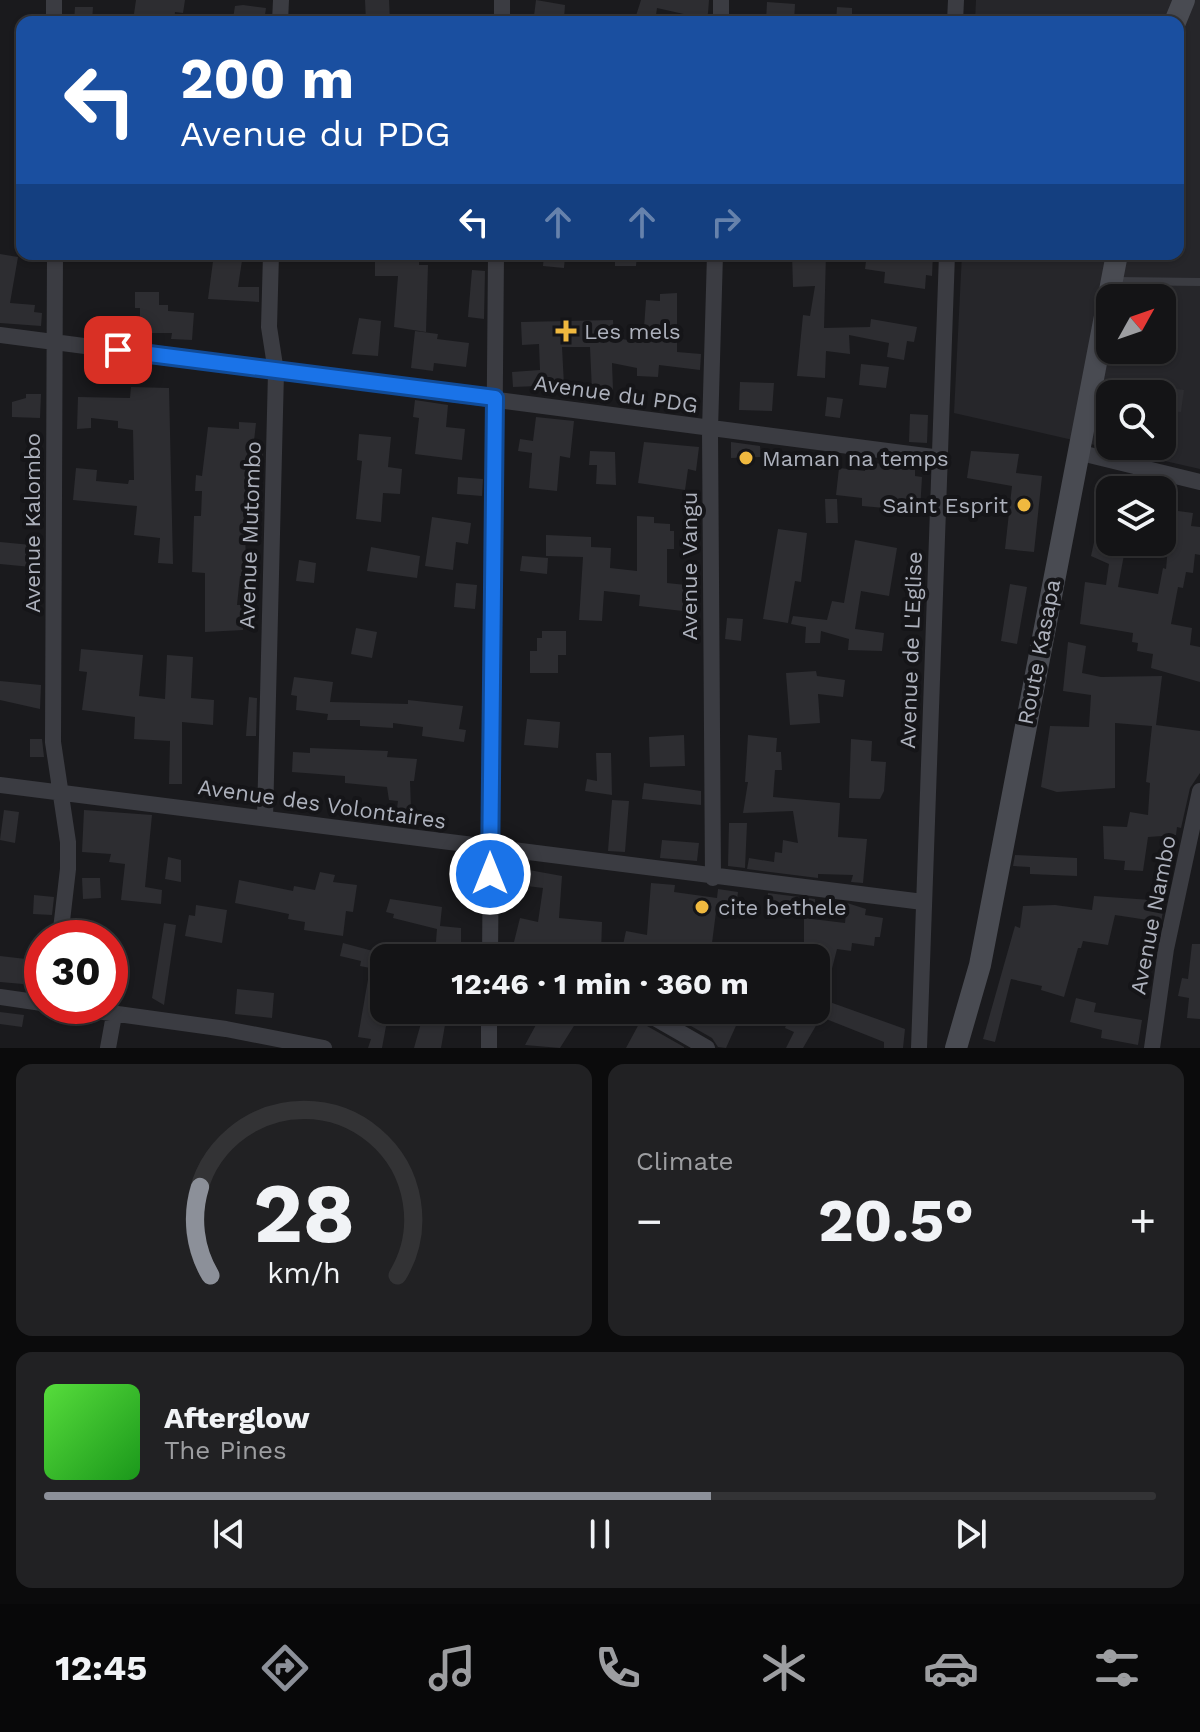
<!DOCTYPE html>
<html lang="en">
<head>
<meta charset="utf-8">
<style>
	:root { --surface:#141416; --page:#212123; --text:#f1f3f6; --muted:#9d9ea1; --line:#333335; --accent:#8c9099 }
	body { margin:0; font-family:"Work Sans",sans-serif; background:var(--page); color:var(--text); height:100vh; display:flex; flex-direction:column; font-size:30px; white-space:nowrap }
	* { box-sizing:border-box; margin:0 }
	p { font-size:26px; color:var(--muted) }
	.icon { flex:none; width:44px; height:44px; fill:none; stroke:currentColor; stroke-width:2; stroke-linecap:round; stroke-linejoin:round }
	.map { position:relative; height:1048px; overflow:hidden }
	.details { display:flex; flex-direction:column; gap:16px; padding:16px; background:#0b0b0c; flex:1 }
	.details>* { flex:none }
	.guide { position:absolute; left:16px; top:16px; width:1168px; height:244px; border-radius:16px; box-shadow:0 2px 6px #0004,0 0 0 2px var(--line); background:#1a4fa0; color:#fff; overflow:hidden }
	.needle { width:52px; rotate:50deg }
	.controls { position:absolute; left:1096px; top:284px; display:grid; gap:16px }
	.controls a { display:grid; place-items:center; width:80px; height:80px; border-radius:16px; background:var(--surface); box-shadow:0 2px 6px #0004,0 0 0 2px var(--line); font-size:40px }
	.speed { position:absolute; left:24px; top:920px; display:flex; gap:16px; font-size:40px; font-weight:700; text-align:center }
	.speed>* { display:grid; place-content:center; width:104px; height:104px; border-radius:50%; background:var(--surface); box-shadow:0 2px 6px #0004,0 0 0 2px var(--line); line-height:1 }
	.speed .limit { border:12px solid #d22; background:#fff; color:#111 }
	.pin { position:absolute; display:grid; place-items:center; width:68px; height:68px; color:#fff; margin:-34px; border-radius:16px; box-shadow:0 4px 12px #0006 }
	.me { position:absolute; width:88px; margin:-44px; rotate:0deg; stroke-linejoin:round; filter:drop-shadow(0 0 6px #0008) }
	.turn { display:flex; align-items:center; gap:28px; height:168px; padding:0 32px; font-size:36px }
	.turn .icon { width:104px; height:104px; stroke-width:2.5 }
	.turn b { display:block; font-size:56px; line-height:68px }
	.lanes { display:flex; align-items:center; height:76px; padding:0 32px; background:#0003; justify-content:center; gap:40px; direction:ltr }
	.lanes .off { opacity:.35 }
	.big { font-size:60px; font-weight:700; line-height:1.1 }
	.details .widget { flex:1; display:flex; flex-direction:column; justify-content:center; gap:12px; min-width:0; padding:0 28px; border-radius:16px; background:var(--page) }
	.details .dial { align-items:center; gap:0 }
	.dial svg { height:208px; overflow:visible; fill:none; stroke:var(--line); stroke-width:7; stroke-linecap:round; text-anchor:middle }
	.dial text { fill:var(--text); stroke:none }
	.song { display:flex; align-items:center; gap:24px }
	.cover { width:96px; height:96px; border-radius:12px; background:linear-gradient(135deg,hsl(110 70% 55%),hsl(120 70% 35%)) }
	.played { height:8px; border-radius:4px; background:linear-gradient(90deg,var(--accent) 60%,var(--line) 60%) }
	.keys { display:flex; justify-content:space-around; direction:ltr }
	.heat { display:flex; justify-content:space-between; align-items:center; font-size:44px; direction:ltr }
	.details .tiles { flex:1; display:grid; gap:16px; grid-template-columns:1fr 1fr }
	.widget:last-child { grid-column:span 2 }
	.trip { position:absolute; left:370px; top:944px; width:460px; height:80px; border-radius:16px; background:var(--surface); box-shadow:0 2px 6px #0004,0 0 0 2px var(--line); font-weight:700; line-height:80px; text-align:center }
	.tabs { display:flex; height:128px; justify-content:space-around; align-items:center; background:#080809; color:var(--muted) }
	.tabs .icon { width:56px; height:56px }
	.tabs .on { color:var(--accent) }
	.tabs b { font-size:36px; color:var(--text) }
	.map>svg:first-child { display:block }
	.built { fill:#26262a; fill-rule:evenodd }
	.building { fill:#2d2d31 }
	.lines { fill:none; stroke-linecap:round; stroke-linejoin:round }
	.service { stroke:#3b3c42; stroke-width:8 }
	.minor { stroke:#3b3c42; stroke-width:16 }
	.secondary { stroke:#494b52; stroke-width:22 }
	.route-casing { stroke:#114b97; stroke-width:20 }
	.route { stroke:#1a73e8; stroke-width:14 }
	.poi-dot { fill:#f0b93f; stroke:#151518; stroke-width:3 }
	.labels { text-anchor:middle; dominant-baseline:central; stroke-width:8; stroke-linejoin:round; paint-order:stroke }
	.poi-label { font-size:22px; fill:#adb1bc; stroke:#151518; text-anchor:start }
	.street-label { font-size:22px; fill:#adb1bc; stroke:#151518 }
</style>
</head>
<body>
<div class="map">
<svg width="1200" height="1048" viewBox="0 0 1200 1048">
	<rect width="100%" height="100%" fill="#1a1a1d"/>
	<path class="built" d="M976,0H1200V469L954,413L962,254H1178V22H975ZM1110,298H1162V350H1110ZM1110,394H1162V446H1110Z"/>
	<path class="building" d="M136,0H185L183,13L175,12L174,22L133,21Z
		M365,0H389L390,22H366Z
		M536,0L565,5L564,19L534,16Z
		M641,0H709L708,13L706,19L657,8L655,22H634Z
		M767,2L795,4L794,22H766Z
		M243,5L266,8L264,22L233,19L235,6Z
		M75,7H93L92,22H74Z
		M837,7L852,8V22H836Z
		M0,254L18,257L10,303L35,305L34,312L42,313L41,326L0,323Z
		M214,254H243L238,287H259V302L208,299Z
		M375,254H419V265H428L426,332L394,327L398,276H375Z
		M544,254L565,256L564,268L543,266Z
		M615,254H637L636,266H615Z
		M792,254H826L824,328L870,327L871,319L917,327L914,342L907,341L904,360L887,357L889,343L849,335L850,354L826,351L825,378L797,376L803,315L810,316L815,286L793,287Z
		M867,254H933L932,276L926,275L925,289L884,283L885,272L865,269Z
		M472,270L485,271L484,319L468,317Z
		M135,292H159V305H168V311L194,313L192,340L171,339L172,333H140V308H135Z
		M677,293V352L701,354L700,370L659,365L658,377L637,376V368L612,363L613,390L592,391L590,347H562L564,385L513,387L512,372L540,370L539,344L522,345L521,322L613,320L614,338L643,342L646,300L660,301V294Z
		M359,318L381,321L378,356L352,354Z
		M415,331L438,334L437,339L469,343L466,367L434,363L433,371L411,368Z
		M861,364L889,367L886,388L859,385Z
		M740,382L774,383L772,411L739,410Z
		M131,387L169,388L173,564L158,563L160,538L134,535L137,506L73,500L76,468L97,470L96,481L128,484L129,480H134L133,430L118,428V421L91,418V428L77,429L78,397L130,398Z
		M1168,388L1184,390L1181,412L1166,411Z
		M26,394H41L40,418L12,417V402L26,398Z
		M827,397L843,399L840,418L825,416Z
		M415,400L448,405L446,427L465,429L462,460L415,454L419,418L413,417Z
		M910,414L928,415L927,443L909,442Z
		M536,417L574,421L570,458L560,456L557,491L529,488L532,453L518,451L520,439L533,441Z
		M239,422L256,423L254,441L263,442L261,523L245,521L246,576H240L237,605H244L243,630L205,632V573L192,572L194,516H201L202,491H195L196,475L202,476L208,427L239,429Z
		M359,434L391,437L388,467L402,469L400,494L383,493L381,522L356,519L362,461L357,460Z
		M644,442L699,447L696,471L688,469L685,490L638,483Z
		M731,442L760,446L761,457L731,458Z
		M590,451L615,452L616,485L596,484L597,465H589Z
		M971,451L1019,454L1016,473L1042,476L1034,552L1005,549L1012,486L967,478Z
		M866,462L915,468V476L922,477L920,511L862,506V498L836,495L839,468L865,471Z
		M458,477L483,479L482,496L457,494Z
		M825,499H837L838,523H826Z
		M1178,511L1193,513L1191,526L1200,527V555L1195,554L1193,573L1186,572L1183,588L1178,587L1171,624L1192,628L1190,645L1200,647V682L1151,668L1153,654L1137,651L1138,643L1132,642L1133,633L1080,624L1085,582L1106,585L1109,564L1091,556L1095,538L1126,544L1118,587L1158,594L1163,568L1166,569L1170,525H1176Z
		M637,516L654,517V523L670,524V531H674V549H667V583L686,585L683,611L639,606L640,595L604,591L602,621L579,620L583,557L546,556V535L591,537V547L611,548L610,568L637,571Z
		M432,517L471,523L468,544L456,542L453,570L425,566Z
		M778,529L807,533L801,582L795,581L788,623L763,619Z
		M855,540L897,548L889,596L861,591L855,629L884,633L882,651L848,650L849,639L821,631L820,643H805L806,627L791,624L793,616L827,620L832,601L844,603Z
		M0,542L42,546V568L0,564Z
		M371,547L420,556L417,578L367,571Z
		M522,556L548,558L547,574L520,571Z
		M299,560L316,563L314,583L296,581Z
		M456,583L477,585L475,609L454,607Z
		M1010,584L1027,587L1017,644L1001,641Z
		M727,618L743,619L741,641L725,639Z
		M356,628L377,632L372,658L351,654Z
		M542,631H566V655H558V673H530V651H537V638H542Z
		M1068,642L1086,646L1082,673L1101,677L1162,676L1156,725L1200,731V773L1190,788L1181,828L1177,827L1176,835L1148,837L1143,871L1124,870L1125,861L1104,859L1103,826L1127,827L1130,812L1148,815L1150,783L1146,782L1152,726L1115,723V788L1057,792L1041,787L1050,726L1089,727L1091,695L1063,691Z
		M81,649L143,655L139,696L165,699L167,655L193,657L191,698L214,700L213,725L182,722V784H169L170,741L134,739L135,717L82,710L87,672L79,671Z
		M816,671L817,676L845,680L843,697L818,694L820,723L790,725L786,673Z
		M294,677L333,682L330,702L408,704V700L463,706L459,729L466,730L464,742L422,736L423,727L393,723V728L360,726V720H327L328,714L296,710L297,696L291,695Z
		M0,681L41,685L40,709L0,700Z
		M249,697L257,698L256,736H246Z
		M527,719L560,722L558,748L524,745Z
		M684,735L685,766L650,767L649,737Z
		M748,735L777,738L776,752H781L782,770H775L773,797L840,803L838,837L867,839L863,883L851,882L853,875L818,874V878L747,869L749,858L774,862L775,852L782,853L783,840L798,843L793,811L743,813L748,782H745Z
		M30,739H42L44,757H30Z
		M851,739L872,741L871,761L886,762L884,791L880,799L849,798Z
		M310,748L388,751L387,757L417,759L414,781H410L411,809H416L414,825L395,823L398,801L389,800L387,787L345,783V776L292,772L293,752L310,753Z
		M596,753H611L612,795L585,791L587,779L597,781Z
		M644,783L701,791V805L642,799Z
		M612,800L629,801L625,852L608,851Z
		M4,810L19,812L15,843L0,840Z
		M84,810L152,815L145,887L162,890L161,904L121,900L125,864L109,862L111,854L82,852Z
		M729,823H747L745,868L728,866Z
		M662,840L699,843L697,861L660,858Z
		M1015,855L1077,858V876L1030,874V867L1013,866Z
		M168,857L181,860V882L165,879Z
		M529,870L562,876L559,918L602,922L601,953H554L514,942L520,918L538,922L543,888L527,886Z
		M320,872L335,875L333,882L357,885L353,912L346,911L343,936L304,930L305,922L288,919L289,914L235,903L239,880L293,891L294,886L315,890Z
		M82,878H100L101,898L83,899Z
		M651,883L675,885L674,892L717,898L718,889L738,892L736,907L717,904L712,943L702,942L699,958L653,951L652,958H631L633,947L623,945L626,931L647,935Z
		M768,893L815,899V912L767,906Z
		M34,895L54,897L52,915L33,914Z
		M1094,896L1165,901L1161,922L1115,915L1108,945L1083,941L1081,948H1078L1064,997L1041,990L1042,986L1011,979L995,1042L983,1039L1015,926L1020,928L1023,906L1055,905L1092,910Z
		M390,899L442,907L440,926L461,928V946L436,942L437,929L393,918L394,914L386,912Z
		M847,903L866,909L865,915L883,918L880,937H875L874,946L852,943L851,951L837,949L824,1000L905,1029L903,1048H884V1042L821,1017L803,1048H786L794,1032L785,1028L787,1023L761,1010H816V960L820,943L804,942V918L845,923Z
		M196,905L227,910L222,943L185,936L189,915L195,916Z
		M164,923L176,925L164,1005L152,998Z
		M343,943L384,954V1010H389L382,1048H368L371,1039L358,1037L370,968L360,966L361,961L340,956Z
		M1192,944H1200V1019L1187,1018L1189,998L1178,996L1182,978L1188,979Z
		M0,956L26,959L23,984L0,982Z
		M237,989L274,993L272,1018L235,1014Z
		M1076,998L1096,1003L1094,1012L1142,1020L1138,1045L1101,1038L1102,1030L1070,1022Z
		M414,1010L452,1013L449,1024L445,1025L441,1048H414L421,1023L411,1020Z
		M500,1010H524L522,1025L500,1020Z
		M544,1010H584L560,1048L525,1045Z
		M663,1010H743L726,1048L718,1047L712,1038Z
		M0,1012L24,1015L22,1027L0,1024Z
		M640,1022L684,1047V1048H626Z"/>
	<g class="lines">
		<path class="service" d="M1116,281L1200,282"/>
		<path class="minor" d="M54,0V22
			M280,22L281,0
			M502,22V0
			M721,22V0
			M955,22L956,0
			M55,254L53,742L68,842V869L60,938
			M0,335L941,458
			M1077,452L1200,482
			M0,785L923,902
			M265,818L276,372L269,327L271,254
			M713,878L710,430L715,254
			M490,949L523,958
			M490,958L496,254
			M0,997L42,1003
			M60,1006L226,1029L324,1048
			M641,1010L707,1048
			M108,1048L114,1015
			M489,1048V1010
			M919,1048L947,254
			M1152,1048L1166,949L1200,791"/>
		<path class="secondary" d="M1175,22L1184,0
			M956,1048L980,965L1117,254"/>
	</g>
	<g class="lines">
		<g class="route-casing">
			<path id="route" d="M118,350L495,398L490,874"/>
		</g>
		<use href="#route" class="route"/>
	</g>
	<g class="poi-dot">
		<path d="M562 319h8v8h8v8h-8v8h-8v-8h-8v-8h8z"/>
		<circle cx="746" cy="458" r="8"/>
		<circle cx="1024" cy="505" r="8"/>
		<circle cx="702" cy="907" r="8"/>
	</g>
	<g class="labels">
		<g class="poi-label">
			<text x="584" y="331">Les mels</text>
			<text x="762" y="458">Maman na temps</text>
			<text x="1008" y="505" text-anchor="end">Saint Esprit</text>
			<text x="718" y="907">cite bethele</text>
		</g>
		<g class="street-label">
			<text transform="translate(616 394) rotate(8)">Avenue du PDG</text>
			<text transform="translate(32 523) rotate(-90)">Avenue Kalombo</text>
			<text transform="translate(250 535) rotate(-88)">Avenue Mutombo</text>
			<text transform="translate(689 566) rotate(-90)">Avenue Vangu</text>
			<text transform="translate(911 650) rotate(-88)">Avenue de L'Eglise</text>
			<text transform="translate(1039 652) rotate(-79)">Route Kasapa</text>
			<text transform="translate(322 804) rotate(8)">Avenue des Volontaires</text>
			<text transform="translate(1153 915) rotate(-79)">Avenue Nambo</text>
		</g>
	</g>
</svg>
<div class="controls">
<a><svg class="needle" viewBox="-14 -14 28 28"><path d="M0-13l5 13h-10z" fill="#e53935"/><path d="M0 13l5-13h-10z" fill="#9d9ea1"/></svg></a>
<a><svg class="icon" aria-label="search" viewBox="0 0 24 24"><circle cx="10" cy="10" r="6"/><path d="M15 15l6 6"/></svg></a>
<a><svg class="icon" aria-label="layers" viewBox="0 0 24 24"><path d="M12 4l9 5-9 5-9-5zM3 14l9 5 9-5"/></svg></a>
</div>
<div class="speed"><div class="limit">30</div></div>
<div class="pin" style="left:118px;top:350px;background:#d93025"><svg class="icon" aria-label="arrive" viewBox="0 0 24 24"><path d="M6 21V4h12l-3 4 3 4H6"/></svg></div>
<svg class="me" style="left:490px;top:874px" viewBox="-20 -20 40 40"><circle r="17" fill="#1a73e8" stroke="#fff" stroke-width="3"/><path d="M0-11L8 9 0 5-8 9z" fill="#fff"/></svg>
<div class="trip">12:46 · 1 min · 360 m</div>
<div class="guide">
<div class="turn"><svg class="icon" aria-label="left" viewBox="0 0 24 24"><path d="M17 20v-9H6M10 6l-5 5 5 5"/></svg><div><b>200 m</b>Avenue du PDG</div></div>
<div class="lanes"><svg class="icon" aria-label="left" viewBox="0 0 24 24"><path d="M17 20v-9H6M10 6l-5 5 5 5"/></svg><svg class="icon off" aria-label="ahead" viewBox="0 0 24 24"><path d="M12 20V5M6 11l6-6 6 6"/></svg><svg class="icon off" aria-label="ahead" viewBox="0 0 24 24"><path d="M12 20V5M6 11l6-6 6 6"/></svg><svg class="icon off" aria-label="right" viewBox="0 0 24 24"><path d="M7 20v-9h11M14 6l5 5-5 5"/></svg></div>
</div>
</div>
<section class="details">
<div class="tiles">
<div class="widget dial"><svg viewBox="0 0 100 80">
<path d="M14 69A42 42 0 1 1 86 69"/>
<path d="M14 69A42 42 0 0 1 10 35" stroke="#8c9099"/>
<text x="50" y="56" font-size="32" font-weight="700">28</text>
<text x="50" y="72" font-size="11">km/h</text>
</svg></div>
<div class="widget"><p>Climate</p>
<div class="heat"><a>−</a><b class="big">20.5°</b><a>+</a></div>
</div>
<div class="widget">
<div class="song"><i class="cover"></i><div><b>Afterglow</b><p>The Pines</p></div></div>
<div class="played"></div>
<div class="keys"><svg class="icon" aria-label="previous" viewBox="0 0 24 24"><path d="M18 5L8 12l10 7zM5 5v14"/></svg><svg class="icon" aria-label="pause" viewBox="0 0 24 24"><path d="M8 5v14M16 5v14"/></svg><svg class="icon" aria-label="next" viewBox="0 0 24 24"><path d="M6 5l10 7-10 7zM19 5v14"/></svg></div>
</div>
</div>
</section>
<nav class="tabs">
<b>12:45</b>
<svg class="icon on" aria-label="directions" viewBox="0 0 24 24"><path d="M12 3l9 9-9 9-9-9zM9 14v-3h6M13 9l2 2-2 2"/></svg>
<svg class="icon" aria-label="music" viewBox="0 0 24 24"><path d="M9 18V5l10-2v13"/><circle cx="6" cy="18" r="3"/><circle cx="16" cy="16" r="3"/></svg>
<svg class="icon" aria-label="phone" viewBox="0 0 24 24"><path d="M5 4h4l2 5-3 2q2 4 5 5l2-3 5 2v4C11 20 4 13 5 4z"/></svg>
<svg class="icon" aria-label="climate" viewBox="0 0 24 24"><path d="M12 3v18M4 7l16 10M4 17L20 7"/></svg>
<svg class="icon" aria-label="car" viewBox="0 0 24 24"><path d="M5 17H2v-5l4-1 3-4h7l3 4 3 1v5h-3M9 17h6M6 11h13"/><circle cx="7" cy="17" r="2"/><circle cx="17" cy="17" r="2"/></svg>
<svg class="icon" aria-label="filters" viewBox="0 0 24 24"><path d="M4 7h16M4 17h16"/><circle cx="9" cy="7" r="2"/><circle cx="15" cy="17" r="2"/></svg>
</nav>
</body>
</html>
